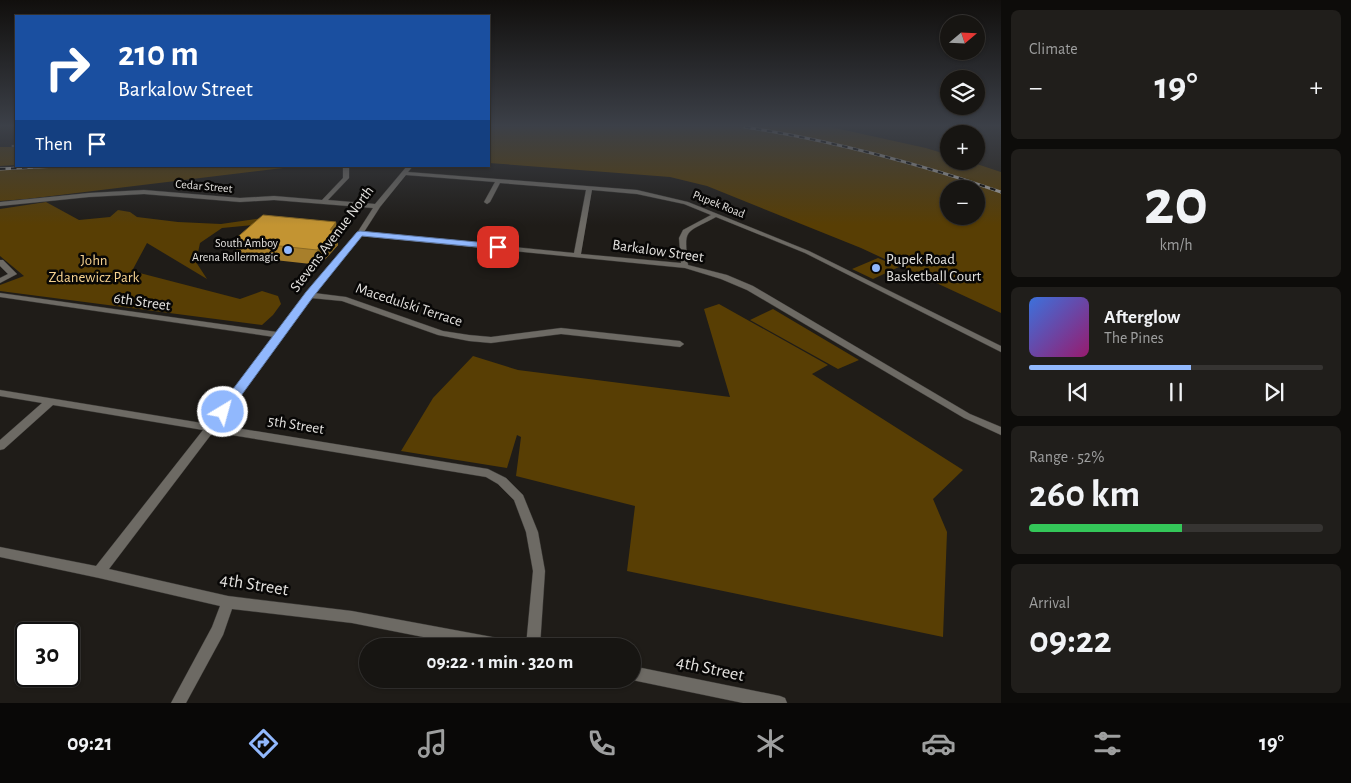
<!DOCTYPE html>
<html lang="en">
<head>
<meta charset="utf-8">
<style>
	:root { --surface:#171512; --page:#201e1b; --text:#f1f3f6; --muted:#9e9f9f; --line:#363432; --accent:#91b8fd }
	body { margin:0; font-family:"Alegreya Sans",sans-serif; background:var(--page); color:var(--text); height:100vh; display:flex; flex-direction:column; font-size:19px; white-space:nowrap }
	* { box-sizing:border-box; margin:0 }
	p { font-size:16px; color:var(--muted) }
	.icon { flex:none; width:28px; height:28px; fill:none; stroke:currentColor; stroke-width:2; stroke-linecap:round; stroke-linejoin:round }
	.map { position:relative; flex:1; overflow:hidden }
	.sheet { display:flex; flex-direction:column; gap:10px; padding:10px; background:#0d0c0a; width:350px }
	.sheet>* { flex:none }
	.hud { position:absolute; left:15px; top:15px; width:475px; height:152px; border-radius:0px; box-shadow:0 1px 4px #0004,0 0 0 1px var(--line); background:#1a4fa0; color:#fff; overflow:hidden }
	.needle { width:32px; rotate:71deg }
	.tools { position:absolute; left:940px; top:15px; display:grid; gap:10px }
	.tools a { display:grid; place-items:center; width:45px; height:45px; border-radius:50%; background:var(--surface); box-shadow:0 1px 4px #0004,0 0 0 1px var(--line); font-size:25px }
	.speed { position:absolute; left:15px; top:622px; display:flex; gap:10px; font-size:25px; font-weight:700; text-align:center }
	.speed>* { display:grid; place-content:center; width:65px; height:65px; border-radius:50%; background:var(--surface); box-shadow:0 1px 4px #0004,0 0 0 1px var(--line); line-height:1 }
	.speed .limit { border:2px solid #111; border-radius:8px; background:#fff; color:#111 }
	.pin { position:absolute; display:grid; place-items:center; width:42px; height:42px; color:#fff; margin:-21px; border-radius:10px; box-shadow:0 2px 8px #0006 }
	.me { position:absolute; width:55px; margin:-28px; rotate:37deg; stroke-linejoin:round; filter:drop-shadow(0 0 4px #0008) }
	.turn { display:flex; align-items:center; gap:18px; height:105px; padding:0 20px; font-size:22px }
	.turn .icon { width:65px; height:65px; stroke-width:2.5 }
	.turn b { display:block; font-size:35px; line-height:42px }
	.then { display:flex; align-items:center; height:48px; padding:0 20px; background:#0003; gap:10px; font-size:19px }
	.big { font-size:38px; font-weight:600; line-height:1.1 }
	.sheet .tile { flex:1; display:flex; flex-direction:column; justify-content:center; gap:8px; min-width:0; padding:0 18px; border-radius:8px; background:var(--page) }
	.sheet .dial { align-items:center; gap:0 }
	.dial b { font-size:65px; line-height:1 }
	.song { display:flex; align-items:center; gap:15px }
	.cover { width:60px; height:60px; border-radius:8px; background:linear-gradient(135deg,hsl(220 70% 55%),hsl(320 70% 35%)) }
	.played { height:5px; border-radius:2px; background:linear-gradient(90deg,var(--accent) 55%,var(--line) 55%) }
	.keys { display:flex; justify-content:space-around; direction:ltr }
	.heat { display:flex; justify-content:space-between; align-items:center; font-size:28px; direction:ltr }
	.charge { height:8px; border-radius:4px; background:linear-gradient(90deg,#34c759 52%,var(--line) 0) }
	.trip { position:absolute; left:359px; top:638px; width:282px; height:50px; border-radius:25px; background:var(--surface); box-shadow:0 1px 4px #0004,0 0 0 1px var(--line); font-weight:600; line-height:50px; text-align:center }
	.tabs { display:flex; height:80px; justify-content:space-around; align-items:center; background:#090807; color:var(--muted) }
	.tabs .icon { width:35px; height:35px }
	.tabs .current { color:var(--accent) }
	.tabs b { font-size:22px; color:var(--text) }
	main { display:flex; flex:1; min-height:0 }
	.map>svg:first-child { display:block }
	.built { fill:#282218 }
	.green { fill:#583e04; fill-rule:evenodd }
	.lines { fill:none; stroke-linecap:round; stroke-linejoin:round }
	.minor-casing { stroke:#393734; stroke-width:1 }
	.minor { fill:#6d6a64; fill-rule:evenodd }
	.rail-casing { stroke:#aeaca8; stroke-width:3 }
	.rail { stroke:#080706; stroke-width:2; stroke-dasharray:5.5; stroke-linecap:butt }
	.wall { fill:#a87f2b }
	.shaded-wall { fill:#886823 }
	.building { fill:#c39432; stroke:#886823 }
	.route { fill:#91b8fd; stroke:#5e78a4 }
	.poi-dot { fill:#91b8fd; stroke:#080706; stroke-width:2 }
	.labels { text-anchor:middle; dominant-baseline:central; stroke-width:5; stroke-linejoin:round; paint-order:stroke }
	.far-street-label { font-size:12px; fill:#e4e2df; stroke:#080706 }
	.far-poi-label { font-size:12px; fill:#e4e2df; stroke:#080706; text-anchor:end }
	.street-label { font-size:15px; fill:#e4e2df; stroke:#080706 }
	.poi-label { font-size:15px; fill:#e4e2df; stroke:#080706; text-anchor:start }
	.park-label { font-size:15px; fill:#f7d391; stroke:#080706 }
	.near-street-label { font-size:18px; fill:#e4e2df; stroke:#080706 }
</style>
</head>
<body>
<main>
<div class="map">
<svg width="1001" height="703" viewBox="0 0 1001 703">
	<rect width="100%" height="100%" fill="#1f1c18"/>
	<path class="built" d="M831,127H1001V172L968,161H976V134H949V155L926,148Z"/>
	<path class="green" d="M489,127H831L926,148L949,155V161H968L1001,172V313L861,248L707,186L670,177L489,163ZM949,189H976V216H949Z
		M0,147H16V165L0,166Z
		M36,166H300L27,199L0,201V168Z
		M46,202L79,220L110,217L118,210L130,212L137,217L178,222L221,224L270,217L273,223L222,228L200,243L196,262L207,279L147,243L132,271L240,299L262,291L278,296L281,304L273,315L262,325L0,291V285L24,276L0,256V209Z
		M878,258L899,267L873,279L852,269Z
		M719,304L828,365L812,374L963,470L933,499L947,532L943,637L627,571L635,506L516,476L521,437L517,435L507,468L401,451L433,398L473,356L518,370L730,397L704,309Z
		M773,309L859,360L838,369L750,320Z"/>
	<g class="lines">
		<g class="minor-casing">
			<path id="minor" d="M12,145H16V147H12Z
				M346,166L349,168V178L328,200L375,204L407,166H413L408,172L637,190L688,202L809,251L1001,346V352L805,253L716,217C684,234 684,228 688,265L727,275L753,286L970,414L1001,427V435L964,418L747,290L721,279L685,268L362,236L314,293L346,297L443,331L469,335L491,337L561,328L680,341L684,344L680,347L561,334L491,343L469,341L438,335L342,301L311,298L218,425L488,469L506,478L523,495L538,532L545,571L540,646H526L533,571L526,532L514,500L498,484L486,477L213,432L109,569L228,596L352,611L503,639L508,641L510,646H469L352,623L232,609L223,635L186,703H171L212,627L220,606L99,578L0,557V547L96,566L203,430L53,405L4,449L0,450V440L42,403L0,396V390L208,424L274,337L0,297V293L277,332L306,293L357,233L373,208L274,200L240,202L144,194L89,197L0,206V202L89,193L144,190L240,198L274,196L322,200L343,178V168ZM406,175L495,182L484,202L487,204L490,202L500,183L586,190L574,253L364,232L380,207ZM592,190L637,194L684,204L711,215L683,230L679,238L681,263L581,254Z
				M0,260H3L17,274L0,283V278L8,274L0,266Z
				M632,666L780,696L785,698L787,703H743L632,680L628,679H632Z"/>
		</g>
		<use href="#minor" class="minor"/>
		<g class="rail-casing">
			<path id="rail" d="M745,127C833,141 917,163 1001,192
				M0,169L58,166"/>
		</g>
		<use href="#rail" class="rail"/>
	</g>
	<path class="wall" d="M339,237L337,239L338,245L320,265L238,256L233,241Z"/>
	<path class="shaded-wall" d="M336,222L339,237L337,239L338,245L320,265L317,250L330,230Z"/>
	<path class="building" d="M263,215L336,222L330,230H335L317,250L233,241Z"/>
	<linearGradient id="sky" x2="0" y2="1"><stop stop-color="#110f0d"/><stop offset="0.56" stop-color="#3c4048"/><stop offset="1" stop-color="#3c4048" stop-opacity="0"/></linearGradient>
	<rect width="1001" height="225" fill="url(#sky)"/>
	<path class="route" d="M360,231L498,244L503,247L498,249L362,236L313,297L227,415H218L216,412L218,409L306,292L357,232Z"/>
	<g class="poi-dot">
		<circle cx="288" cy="250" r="5"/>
		<circle cx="876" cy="268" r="5"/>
	</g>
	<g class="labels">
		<g class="far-street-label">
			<text transform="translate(204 186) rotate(5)">Cedar Street</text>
			<text transform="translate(719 204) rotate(22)">Pupek Road</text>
		</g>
		<g class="far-poi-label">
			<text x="278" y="243">South Amboy<tspan x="278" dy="14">Arena Rollermagic</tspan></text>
		</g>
		<g class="street-label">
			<text transform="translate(332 239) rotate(-53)">Stevens Avenue North</text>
			<text transform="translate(658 251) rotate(8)">Barkalow Street</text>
			<text transform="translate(142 302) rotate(8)">6th Street</text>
			<text transform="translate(409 305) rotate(18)">Macedulski Terrace</text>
			<text transform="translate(296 425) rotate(9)">5th Street</text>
		</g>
		<g class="poi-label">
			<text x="886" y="259">Pupek Road<tspan x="886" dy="17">Basketball Court</tspan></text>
		</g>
		<g class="park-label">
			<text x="94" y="260">John<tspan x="94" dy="17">Zdanewicz Park</tspan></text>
		</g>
		<g class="near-street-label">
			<text transform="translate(254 585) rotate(9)">4th Street</text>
			<text transform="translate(710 669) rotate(12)">4th Street</text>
		</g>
	</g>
</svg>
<div class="tools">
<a><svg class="needle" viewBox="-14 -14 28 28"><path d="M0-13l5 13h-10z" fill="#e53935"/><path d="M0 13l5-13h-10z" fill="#9e9f9f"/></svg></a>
<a><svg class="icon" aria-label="layers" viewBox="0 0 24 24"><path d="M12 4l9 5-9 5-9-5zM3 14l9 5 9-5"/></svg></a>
<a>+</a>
<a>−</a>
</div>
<div class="speed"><div class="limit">30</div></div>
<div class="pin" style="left:498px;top:247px;background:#d93025"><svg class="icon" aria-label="arrive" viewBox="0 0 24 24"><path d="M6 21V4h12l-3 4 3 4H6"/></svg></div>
<svg class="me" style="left:223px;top:412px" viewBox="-20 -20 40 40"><circle r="17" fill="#91b8fd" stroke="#fff" stroke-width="3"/><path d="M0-11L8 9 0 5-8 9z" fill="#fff"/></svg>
<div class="trip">09:22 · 1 min · 320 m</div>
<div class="hud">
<div class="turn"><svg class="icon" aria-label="right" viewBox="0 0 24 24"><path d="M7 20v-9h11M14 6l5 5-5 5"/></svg><div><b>210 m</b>Barkalow Street</div></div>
<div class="then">Then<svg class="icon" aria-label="arrive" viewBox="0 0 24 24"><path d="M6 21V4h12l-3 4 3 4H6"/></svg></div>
</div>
</div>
<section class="sheet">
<div class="tile"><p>Climate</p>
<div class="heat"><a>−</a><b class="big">19°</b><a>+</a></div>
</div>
<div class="tile dial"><b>20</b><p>km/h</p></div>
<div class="tile">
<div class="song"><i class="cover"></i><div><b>Afterglow</b><p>The Pines</p></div></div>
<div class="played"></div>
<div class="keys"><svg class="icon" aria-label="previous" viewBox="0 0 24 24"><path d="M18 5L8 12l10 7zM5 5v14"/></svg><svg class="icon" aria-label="pause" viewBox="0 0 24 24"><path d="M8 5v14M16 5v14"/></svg><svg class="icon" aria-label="next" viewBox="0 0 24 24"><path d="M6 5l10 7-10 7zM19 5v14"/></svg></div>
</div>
<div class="tile"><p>Range · 52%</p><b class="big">260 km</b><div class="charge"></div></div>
<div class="tile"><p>Arrival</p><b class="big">09:22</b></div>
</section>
</main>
<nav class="tabs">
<b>09:21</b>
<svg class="icon current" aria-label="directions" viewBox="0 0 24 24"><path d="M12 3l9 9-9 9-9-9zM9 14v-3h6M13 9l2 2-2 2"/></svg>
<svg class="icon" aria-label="music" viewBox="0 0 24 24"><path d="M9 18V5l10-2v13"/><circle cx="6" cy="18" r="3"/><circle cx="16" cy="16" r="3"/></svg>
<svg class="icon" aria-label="phone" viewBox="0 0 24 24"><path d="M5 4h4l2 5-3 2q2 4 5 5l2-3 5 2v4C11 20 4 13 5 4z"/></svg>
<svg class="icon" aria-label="climate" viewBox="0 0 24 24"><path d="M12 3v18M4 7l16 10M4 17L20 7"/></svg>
<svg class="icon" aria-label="car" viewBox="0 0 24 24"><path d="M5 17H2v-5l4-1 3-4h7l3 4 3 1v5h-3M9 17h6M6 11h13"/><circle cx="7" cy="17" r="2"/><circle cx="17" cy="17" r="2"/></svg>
<svg class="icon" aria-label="filters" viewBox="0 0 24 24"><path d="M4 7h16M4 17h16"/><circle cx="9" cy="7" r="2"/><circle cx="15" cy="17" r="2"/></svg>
<b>19°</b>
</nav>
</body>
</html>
